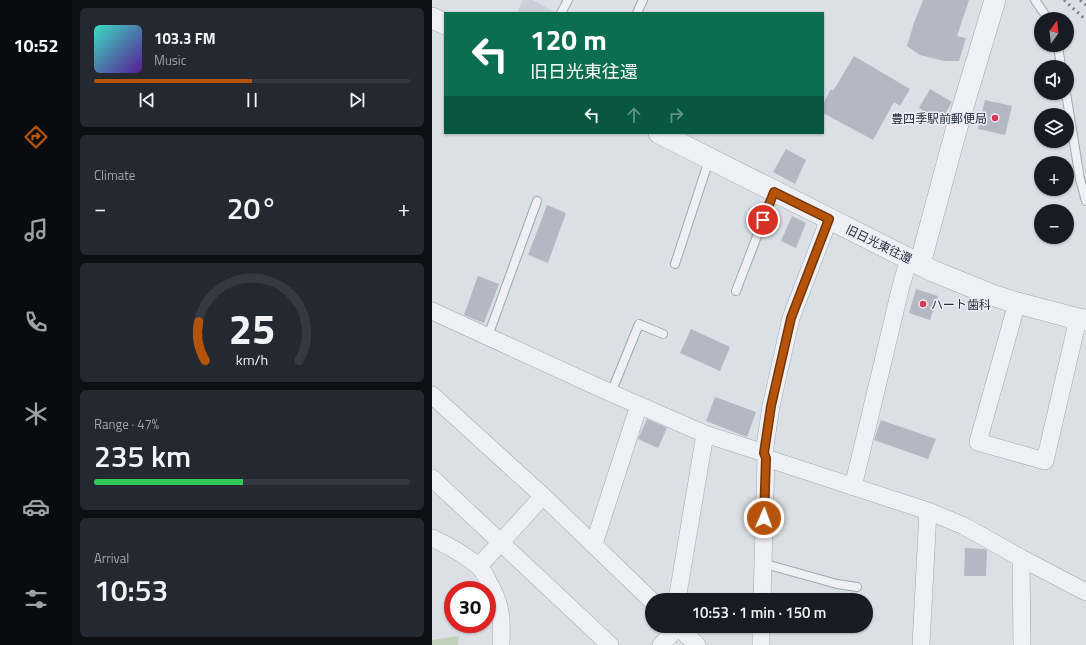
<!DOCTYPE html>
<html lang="en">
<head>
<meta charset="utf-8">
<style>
	:root { --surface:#171b24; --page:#242831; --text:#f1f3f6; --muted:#9ea1a6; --line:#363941; --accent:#b45309 }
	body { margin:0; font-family:"Titillium Web","Noto Sans JP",sans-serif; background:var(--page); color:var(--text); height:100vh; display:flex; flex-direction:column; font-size:15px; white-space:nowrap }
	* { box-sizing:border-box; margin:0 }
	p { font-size:13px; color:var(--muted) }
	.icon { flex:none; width:22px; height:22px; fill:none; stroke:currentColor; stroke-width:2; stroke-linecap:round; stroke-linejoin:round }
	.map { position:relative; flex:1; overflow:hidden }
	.drawer { display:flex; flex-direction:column; gap:8px; padding:8px; background:#0d0f14; width:360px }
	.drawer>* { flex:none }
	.banner { position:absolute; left:12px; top:12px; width:380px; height:122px; border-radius:0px; box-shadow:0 1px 3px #0004; background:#0b6e4f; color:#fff; overflow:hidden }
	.needle { width:26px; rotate:15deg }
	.tools { position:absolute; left:602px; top:12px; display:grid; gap:8px }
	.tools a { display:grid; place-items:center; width:40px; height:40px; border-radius:50%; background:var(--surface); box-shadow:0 1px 3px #0004; font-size:20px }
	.speed { position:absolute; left:12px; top:581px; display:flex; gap:8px; font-size:20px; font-weight:700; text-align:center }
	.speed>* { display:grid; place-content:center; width:52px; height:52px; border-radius:50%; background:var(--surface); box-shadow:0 1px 3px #0004; line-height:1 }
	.speed .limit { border:6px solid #d22; background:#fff; color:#111 }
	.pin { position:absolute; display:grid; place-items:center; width:34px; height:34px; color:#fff; margin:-17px; border:2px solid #fff; border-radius:50%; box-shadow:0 1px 4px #0007 }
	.me { position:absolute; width:44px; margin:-22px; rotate:2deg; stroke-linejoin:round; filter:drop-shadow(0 0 3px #0008) }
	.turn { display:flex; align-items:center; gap:14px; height:84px; padding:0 20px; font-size:18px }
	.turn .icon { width:52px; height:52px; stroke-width:2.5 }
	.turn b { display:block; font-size:28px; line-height:34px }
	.lanes { display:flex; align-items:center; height:38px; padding:0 20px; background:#0003; justify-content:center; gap:20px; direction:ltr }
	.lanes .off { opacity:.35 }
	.big { font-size:30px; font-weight:600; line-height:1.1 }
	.drawer .tile { flex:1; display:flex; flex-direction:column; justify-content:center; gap:6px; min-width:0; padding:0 14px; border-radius:6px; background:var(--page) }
	.drawer .dial { align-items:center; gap:0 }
	.dial svg { height:104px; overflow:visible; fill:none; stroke:var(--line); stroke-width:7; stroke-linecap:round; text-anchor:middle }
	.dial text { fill:var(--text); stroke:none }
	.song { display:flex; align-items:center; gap:12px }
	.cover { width:48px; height:48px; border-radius:6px; background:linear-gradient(135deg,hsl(170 70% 55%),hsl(270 70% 35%)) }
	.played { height:4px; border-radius:2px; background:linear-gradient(90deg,var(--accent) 50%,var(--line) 50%) }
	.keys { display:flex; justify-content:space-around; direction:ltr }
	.heat { display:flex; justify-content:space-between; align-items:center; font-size:22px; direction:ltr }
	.charge { height:6px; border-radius:3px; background:linear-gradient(90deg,#34c759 47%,var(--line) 0) }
	.trip { position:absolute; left:213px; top:593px; width:228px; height:40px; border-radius:20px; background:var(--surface); box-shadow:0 1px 3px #0004; font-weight:600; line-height:40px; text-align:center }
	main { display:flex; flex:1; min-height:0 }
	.tab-bar { display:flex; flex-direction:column; width:72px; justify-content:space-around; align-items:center; background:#090b0e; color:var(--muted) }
	.tab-bar .icon { width:28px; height:28px }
	.tab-bar .active { color:var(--accent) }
	.tab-bar b { font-size:18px; color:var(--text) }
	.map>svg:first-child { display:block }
	.built { fill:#c9cfd9 }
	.green { fill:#c1d1bb }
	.building { fill:#b2b9c3 }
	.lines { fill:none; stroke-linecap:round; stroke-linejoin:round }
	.service-casing { stroke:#a0a7b0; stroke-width:10 }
	.minor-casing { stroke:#a0a7b0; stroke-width:18 }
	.tertiary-casing { stroke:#a0a7b0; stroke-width:22 }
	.service { stroke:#eef0f5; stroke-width:8 }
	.minor { stroke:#eef0f5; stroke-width:17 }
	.tertiary { stroke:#eef0f5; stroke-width:21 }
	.rail { stroke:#747f91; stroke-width:3; stroke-dasharray:2 4; stroke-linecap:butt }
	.route-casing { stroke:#753606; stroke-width:10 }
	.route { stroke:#b45309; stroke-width:7 }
	.poi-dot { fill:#d53651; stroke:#eaeef4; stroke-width:1.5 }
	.labels { text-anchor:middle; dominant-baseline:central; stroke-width:3; stroke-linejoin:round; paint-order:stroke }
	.poi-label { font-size:12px; fill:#242e3d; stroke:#eaeef4; text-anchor:end }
	.street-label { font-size:12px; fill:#242e3d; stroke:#eaeef4 }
</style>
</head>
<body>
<main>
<nav class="tab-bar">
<b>10:52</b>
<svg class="icon active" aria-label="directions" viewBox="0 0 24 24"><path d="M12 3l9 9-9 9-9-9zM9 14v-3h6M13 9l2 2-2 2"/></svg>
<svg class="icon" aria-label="music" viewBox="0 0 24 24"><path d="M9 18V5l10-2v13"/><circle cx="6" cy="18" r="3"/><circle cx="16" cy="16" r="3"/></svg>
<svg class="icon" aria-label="phone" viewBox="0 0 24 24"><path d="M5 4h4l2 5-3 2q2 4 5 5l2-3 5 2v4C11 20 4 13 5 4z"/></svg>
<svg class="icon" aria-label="climate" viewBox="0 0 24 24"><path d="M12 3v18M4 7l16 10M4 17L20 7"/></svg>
<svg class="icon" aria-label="car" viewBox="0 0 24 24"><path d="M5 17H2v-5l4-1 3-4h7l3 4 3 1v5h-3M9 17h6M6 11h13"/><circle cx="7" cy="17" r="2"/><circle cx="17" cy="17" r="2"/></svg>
<svg class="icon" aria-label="filters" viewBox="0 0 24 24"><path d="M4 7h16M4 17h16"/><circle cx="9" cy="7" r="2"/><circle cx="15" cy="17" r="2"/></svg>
</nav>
<section class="drawer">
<div class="tile">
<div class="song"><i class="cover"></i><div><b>103.3 FM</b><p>Music</p></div></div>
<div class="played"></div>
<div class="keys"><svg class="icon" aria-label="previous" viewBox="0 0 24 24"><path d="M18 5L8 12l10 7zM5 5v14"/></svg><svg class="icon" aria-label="pause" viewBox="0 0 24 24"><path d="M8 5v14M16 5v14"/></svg><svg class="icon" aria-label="next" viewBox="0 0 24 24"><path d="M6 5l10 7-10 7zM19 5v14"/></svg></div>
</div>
<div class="tile"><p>Climate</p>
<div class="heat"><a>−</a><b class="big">20°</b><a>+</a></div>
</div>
<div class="tile dial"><svg viewBox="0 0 100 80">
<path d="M14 69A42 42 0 1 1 86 69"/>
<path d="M14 69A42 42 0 0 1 9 39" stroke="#b45309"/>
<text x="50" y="56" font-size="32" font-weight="700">25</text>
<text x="50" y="72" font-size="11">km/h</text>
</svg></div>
<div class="tile"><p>Range · 47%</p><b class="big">235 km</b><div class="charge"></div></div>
<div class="tile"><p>Arrival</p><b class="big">10:53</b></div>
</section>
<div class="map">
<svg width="654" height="645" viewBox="0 0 654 645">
	<rect width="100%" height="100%" fill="#dbe0e6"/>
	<path class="built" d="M91,0H100L124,13H85Z"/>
	<path class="green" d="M27,636L26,645H0V640Z"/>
	<path class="building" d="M491,0H537L525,36L534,38L527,61H512L488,55L475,46L482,23Z
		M422,56L478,89L468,106L462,102L441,140L391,113V104L399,89L401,91Z
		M498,89L520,102L509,121L487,108Z
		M553,100L580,106L573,135L546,129Z
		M354,149L374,160L363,184L341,172Z
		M115,205L134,213L116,263L96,255Z
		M360,216L374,223L364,248L349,241Z
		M46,276L67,284L52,323L32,315Z
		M484,289L506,296L498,320L477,313Z
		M259,329L298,347L288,371L248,353Z
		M283,397L324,412L315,437L274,421Z
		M215,419L235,428L226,448L206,439Z
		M449,420L504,439L496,459L442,440Z
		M533,548L552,549L555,550L554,576H532Z"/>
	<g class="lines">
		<g class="service-casing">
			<path id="service" d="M603,0L616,19
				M129,13L136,0
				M205,13L211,0
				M626,45L629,67
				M634,93L648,179L654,201
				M243,264L277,160
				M304,291L342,192
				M56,336L105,201
				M179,393L207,324L231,334
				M330,563L405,584L425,587"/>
		</g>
		<g class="minor-casing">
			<path id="minor" d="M585,303L546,442L613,461L646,319
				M0,311L179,393L273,434L332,453
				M0,395L111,496L220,601
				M334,458L496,511L532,526L589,558L654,592
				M0,478L178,645
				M421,487L469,286L477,259
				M0,538C15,545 32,554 45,565C51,570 54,576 57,583C70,605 70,620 69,645
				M162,544L207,405
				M589,558L590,645
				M47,566L111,496
				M245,600L273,434
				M330,600L334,458L332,453L339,406L359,318L397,219
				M245,626L265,645
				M229,645L246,627
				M329,645V626
				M489,645L496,511"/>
		</g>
		<g class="tertiary-casing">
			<path id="tertiary" d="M0,18L13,24
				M227,133L501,271L560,295L585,303L646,319L654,320
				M488,264L525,127L563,0"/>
		</g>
		<use href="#service" class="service"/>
		<use href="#minor" class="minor"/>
		<use href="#tertiary" class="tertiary"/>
		<path class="rail" d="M632,0L654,20
			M648,0L654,5"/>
	</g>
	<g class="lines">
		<g class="route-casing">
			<path id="route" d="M331,220L342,192L397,219L359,318L339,406L332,453L334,458L332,518"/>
		</g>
		<use href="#route" class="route"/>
	</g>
	<g class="poi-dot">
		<circle cx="563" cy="118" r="4"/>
		<circle cx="491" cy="304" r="4"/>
	</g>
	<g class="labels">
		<g class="poi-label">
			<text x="555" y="118">豊四季駅前郵便局</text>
			<text x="499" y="304" text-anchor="start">ハート歯科</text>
		</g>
		<g class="street-label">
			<text transform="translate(447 244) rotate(26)">旧日光東往還</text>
		</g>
	</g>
</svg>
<div class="tools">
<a><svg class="needle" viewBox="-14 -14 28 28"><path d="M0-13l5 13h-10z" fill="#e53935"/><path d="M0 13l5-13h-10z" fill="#9ea1a6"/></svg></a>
<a><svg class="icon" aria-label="sound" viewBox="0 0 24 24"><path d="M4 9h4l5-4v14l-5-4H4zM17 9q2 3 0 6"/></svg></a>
<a><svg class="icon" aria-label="layers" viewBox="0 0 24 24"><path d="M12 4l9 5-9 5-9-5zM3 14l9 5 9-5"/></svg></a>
<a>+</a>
<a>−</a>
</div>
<div class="speed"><div class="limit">30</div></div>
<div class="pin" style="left:331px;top:220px;background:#d93025"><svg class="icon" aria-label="arrive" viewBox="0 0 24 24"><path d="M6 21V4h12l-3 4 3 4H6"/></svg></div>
<svg class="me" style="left:332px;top:518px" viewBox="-20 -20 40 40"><circle r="17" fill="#b45309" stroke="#fff" stroke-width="3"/><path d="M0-11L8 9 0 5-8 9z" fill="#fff"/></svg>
<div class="trip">10:53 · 1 min · 150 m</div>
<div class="banner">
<div class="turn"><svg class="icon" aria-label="left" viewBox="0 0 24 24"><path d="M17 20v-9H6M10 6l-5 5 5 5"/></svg><div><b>120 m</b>旧日光東往還</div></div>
<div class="lanes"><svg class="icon" aria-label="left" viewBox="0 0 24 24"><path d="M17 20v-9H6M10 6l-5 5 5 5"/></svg><svg class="icon off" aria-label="ahead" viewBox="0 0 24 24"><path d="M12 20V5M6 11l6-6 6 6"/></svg><svg class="icon off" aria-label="right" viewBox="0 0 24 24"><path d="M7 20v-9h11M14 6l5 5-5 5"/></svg></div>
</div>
</div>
</main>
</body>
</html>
